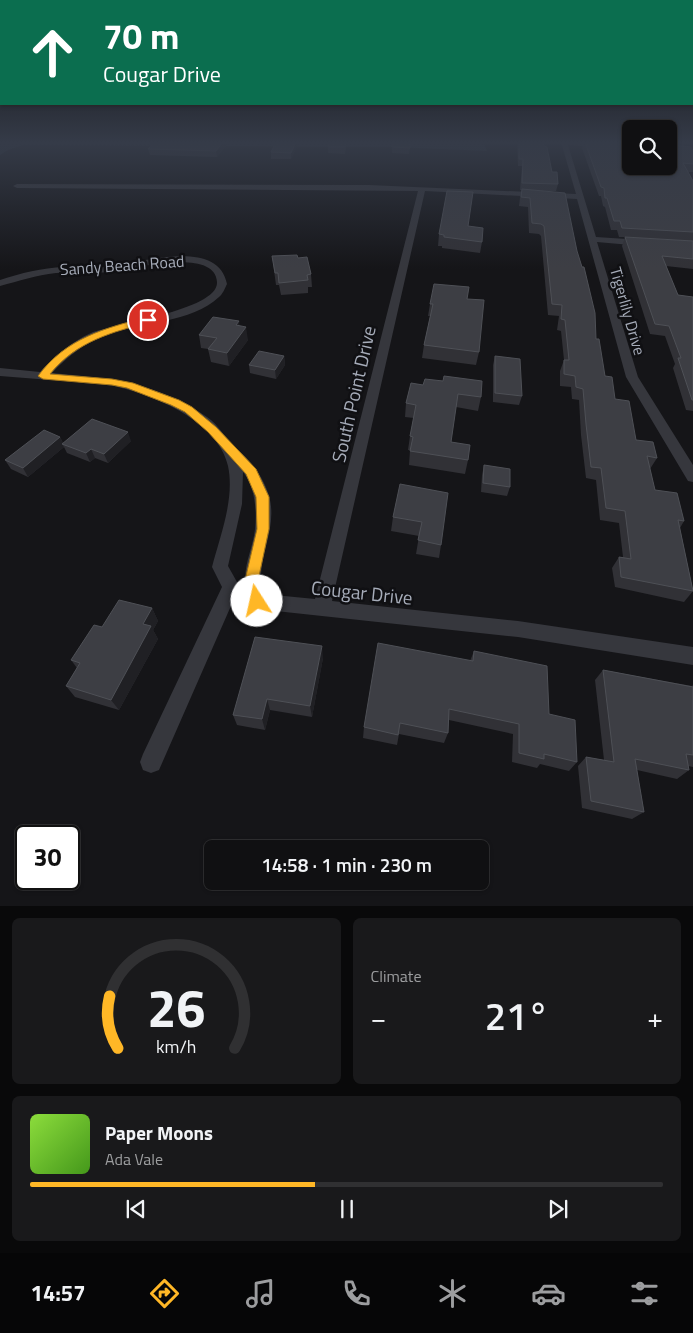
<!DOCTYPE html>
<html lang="en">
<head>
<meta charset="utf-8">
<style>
	:root { --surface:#101012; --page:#19191b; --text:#f1f3f6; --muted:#9c9d9f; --line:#303032; --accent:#ffb726 }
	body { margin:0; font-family:"Titillium Web",sans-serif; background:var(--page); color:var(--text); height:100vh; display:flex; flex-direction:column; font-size:19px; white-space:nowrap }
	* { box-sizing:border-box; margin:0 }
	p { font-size:16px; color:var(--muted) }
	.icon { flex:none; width:28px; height:28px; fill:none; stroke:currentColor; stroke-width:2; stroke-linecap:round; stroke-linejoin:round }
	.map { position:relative; height:906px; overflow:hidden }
	.sheet { display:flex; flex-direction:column; gap:12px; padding:12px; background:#09090a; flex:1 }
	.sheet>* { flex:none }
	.guide { position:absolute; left:0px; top:0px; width:694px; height:105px; box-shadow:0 1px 4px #0004,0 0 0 1px var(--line); background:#0b6e4f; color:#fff; overflow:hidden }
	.fabs { position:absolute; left:622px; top:120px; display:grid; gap:10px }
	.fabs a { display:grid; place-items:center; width:55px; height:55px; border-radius:8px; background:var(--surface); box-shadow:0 1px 4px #0004,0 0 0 1px var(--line); font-size:25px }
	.speed { position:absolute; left:15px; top:825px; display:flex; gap:10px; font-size:25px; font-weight:700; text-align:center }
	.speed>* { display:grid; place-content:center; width:65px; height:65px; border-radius:50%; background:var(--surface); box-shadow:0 1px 4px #0004,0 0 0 1px var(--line); line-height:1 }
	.speed .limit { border:2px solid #111; border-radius:8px; background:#fff; color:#111 }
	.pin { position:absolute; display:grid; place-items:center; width:42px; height:42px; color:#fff; margin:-21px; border:2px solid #fff; border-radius:50%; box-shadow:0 1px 5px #0007 }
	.me { position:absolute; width:55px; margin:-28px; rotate:350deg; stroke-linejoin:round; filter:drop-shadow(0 0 4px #0008) }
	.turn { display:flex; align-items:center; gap:18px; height:105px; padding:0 20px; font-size:22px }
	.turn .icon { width:65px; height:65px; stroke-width:2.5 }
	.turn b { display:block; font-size:35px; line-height:42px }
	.big { font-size:38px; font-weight:600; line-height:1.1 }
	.sheet .widget { flex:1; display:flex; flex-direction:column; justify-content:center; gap:8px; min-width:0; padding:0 18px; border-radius:8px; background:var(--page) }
	.sheet .dial { align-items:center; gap:0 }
	.dial svg { height:130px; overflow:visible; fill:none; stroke:var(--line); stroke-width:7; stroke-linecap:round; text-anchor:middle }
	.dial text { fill:var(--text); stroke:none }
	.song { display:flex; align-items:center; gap:15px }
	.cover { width:60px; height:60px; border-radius:8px; background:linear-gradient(135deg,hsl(90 70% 55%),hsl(100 70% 35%)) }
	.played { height:5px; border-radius:2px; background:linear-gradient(90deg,var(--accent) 45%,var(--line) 45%) }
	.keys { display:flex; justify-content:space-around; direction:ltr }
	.heat { display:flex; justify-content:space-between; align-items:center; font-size:28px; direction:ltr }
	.sheet .tiles { flex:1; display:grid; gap:12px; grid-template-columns:1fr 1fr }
	.widget:last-child { grid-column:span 2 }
	.trip { position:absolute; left:204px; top:840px; width:285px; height:50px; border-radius:8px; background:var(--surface); box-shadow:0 1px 4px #0004,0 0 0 1px var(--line); font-weight:600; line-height:50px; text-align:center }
	.tabs { display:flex; height:80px; justify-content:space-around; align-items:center; background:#060607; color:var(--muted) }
	.tabs .icon { width:35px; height:35px }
	.tabs .current { color:var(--accent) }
	.tabs b { font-size:22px; color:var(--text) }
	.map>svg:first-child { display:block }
	.water { fill:#2a343d }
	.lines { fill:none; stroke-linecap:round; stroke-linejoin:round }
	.street { fill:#36373d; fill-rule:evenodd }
	.wall { fill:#313136 }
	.shaded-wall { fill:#202024 }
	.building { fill:#3d3e44; stroke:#4e5056 }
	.route { fill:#ffb726; stroke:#a67719 }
	.labels { text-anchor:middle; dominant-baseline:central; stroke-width:5; stroke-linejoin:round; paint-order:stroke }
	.far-street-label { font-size:16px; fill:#a6acb9; stroke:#101013 }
	.street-label { font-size:19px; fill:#a6acb9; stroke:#101013 }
</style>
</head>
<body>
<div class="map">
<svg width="693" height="906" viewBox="0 0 693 906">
	<rect width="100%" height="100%" fill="#151518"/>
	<path class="water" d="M0,142H483L487,151L393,147L23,145L8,150L0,155Z"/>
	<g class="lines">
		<path class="street" d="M561,142L631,145V149L568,145L596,237L642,240L646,243L642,246L597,242L638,377L693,465V482L688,481L626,377L577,199L425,191L332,601L518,621L693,647V665L518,637L257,609L244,605L234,599L159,770L151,773L143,770L140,762L143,754L222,587L212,567C220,536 235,499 228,466C218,421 154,395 114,386C102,384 89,384 76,382C51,380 25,378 0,376V368L40,372C55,356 71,342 91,333C113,324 219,310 217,282C215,246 129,270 109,272C91,274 73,272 56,273C36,275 19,281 0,286V280C21,273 42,268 64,267C78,267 92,268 106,267C137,264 218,236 227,284C225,288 223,294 219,297C192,323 140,322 105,335C85,343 67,357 52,373C109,378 159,383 207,417C219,425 225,438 235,447C250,460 264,477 269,496C277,524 262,549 261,575C260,581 263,588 264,594L315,599L418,191L17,188L13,186L17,184L369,185L576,194ZM243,472C255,487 257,510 255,529C253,549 242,567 246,588L237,582L228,566L242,504Z"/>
	</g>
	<path class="wall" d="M229,142L217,157L150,155L148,149Z
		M276,142H299L291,159H271V152Z
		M329,142H347L345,154L328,153V147Z
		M392,142L410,148L409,154L392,153Z
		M517,142H544V146L552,172L558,184L556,191H542L596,339L605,376L615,399L636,440L657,458L650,469L655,490L684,521L680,528L693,591L684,602L615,587L612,568L619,557H623L619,523L600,520L596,480L586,478L581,435L579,400L572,399L571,387L560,386V371L564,360L561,331L557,330L559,316L548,315L541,236L539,234L529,233L528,207L519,206L520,198L522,190H520L522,166H518Z
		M584,142H631V143L693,142V145L685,144L684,146L693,151V172H688L693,181V269L666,266L678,295L693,297V411L686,410L673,368L675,364L665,336L650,334L622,246L625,237H619L617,230H611L605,207L603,206L601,196H599L582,148Z
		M468,226L482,242L480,253L442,248V246H438L439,234Z
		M272,256L298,258L311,274L312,287H308V293L281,295L279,285H276Z
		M467,299L479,352L476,365L422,358L424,345L430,316H428L430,304Z
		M240,326L248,340L229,366L211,362L208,349L201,348L199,335Z
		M284,356L285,365L276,379L250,373L249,365Z
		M495,356L522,396L519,405L493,402V365Z
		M411,383L481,397L478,411L456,407L451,442L468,460L465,474L409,465L410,450H408L410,436L414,418L405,417L406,403Z
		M60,437L63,443L131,441L108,463L95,458L90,462L67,453L64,447L28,477L11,469L5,460Z
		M484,465L510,487L507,496L481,492L482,475Z
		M400,484L441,545L439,558L416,554L419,536L391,531L393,517Z
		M152,608L158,621L153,630L158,639L119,710L75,697L66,686L77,668L71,660L102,627Z
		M474,651L549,714L577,762L569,771L540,764L537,768L512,762L513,734L449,720L448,733L444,743L399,734L397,745L363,738L364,727L470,661Z
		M323,658L312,717L270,710L265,730L237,725L233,715Z
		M603,670L692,686L693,685V767L688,766L689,770L677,779L637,770L644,812L632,819L582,808L578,766L586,757L604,760L595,680Z"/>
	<path class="shaded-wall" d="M223,142H229L217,157L216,151Z
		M296,142H299L291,159V153Z
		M239,321L241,334L246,327L248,340L229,366L227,353L236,325Z
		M284,356L285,365L276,379L275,370Z
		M128,432L131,441L108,463L104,454Z
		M60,437L64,445L62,444L64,447L28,477L23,468Z
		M91,449L95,458L90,462L86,453Z
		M152,608L158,621L153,630L158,639L119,710L111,700L143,624Z
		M322,646L323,658L312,717L310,706Z
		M267,699L270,710L265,730L262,719Z"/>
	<path class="building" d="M155,142H223L216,151L148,149Z
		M276,142H296L291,153L271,152Z
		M329,142H346L345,147H328Z
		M392,142H410V148L392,147Z
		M519,142H544V146L547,147L552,172H557L558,184L522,183L523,159H519Z
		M585,142H612L631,143V166H669V142H671L672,145L691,147L693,151V164L683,163L693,181V232L622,228L620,221H614L607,198H605L604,188L601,187Z
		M522,189L565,193L577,251L582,267H584L595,313L596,339H599L605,376L612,377L615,399L629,401L636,440L653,442L657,458L647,456L655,490L677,493L684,521L678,520L693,591L621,577L619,557L631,559L625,511L606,508L601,468L591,467L586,424L583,389L576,387L575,376L564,374V360H569L565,320L561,319L562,305L552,304L544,226L541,224L532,223L530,198L521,197Z
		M447,191L473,192L468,226L483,228L482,242L444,237V235L439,234Z
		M625,237L693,241V259L662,256L678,295L693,297V400H692L678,358H681L669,326L655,324Z
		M297,255L298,258L307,257L311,274L307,275L308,280L279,283L278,273H275L272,256Z
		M434,284L469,287L467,299L484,300L479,352L424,345L433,304H430Z
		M213,317L239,321L236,325L246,327L227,353L208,349L217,338L199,335Z
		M259,351L284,356L275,370L249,365Z
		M495,356L520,359L522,396L495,393Z
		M444,376L482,381L481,397L458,394L451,442L470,445L468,460L410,451L413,437L410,436L416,405L406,403L411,383L423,385L425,379L443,381Z
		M92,419L128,432L104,454L91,449L86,453L62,444Z
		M44,430L60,437L23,468L5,460Z
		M484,465L510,469V487L483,483Z
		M400,484L448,493L441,545L418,540L422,522L393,517Z
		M119,600L152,608L143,624L151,626L111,700L66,686L80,663L71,660L94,625L102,627Z
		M255,637L322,646L310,706L267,699L262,719L233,715Z
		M378,643L473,661L474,651L547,666L549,714L575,720L577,762L544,754V759L519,753V724L449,709L448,733L400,723L398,735L364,727Z
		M603,670L693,687V755L686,754L689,770L635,759L644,812L591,801L586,757L614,762Z"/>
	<linearGradient id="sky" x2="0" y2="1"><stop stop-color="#0c0c0d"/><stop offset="0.53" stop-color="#353b48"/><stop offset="1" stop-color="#353b48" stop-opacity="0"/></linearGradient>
	<rect width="693" height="269" fill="url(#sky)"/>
	<path class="route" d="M148,317L152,320L151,322C112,332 77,341 50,374L112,379L133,383L179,400L192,407L216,427L256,469L269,497V529L259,576L264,601L262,605L257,607L252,605L246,576L257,529L256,497L246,474L208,432L185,412L171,405L127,388L112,385L43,379L38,376C66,338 105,328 148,317Z"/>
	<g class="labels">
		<g class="far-street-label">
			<text transform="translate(122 265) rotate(-4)">Sandy Beach Road</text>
			<text transform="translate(628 311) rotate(74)">Tigerlily Drive</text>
		</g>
		<g class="street-label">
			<text transform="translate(353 394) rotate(-77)">South Point Drive</text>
			<text transform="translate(362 592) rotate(6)">Cougar Drive</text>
		</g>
	</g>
</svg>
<div class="fabs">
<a><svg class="icon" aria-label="search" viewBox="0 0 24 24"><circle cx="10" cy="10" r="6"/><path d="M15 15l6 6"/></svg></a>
</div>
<div class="speed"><div class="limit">30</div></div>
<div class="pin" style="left:148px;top:320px;background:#d93025"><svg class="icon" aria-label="arrive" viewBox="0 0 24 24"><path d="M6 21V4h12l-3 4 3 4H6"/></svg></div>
<svg class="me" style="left:257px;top:601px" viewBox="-20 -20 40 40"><circle r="19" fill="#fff"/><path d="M0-13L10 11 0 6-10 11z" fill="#ffb726"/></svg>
<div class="trip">14:58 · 1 min · 230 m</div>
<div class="guide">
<div class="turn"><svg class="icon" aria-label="ahead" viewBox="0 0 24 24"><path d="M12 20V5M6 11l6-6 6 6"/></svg><div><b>70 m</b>Cougar Drive</div></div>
</div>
</div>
<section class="sheet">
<div class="tiles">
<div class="widget dial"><svg viewBox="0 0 100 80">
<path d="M14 69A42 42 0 1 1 86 69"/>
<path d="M14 69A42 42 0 0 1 9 37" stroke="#ffb726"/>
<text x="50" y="56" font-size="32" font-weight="700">26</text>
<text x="50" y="72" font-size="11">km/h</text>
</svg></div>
<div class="widget"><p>Climate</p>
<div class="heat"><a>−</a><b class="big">21°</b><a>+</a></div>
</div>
<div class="widget">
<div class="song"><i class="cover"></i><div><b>Paper Moons</b><p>Ada Vale</p></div></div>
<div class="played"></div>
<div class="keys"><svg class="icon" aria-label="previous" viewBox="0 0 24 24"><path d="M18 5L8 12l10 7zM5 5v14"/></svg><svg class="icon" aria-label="pause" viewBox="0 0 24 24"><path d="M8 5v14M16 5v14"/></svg><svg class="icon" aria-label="next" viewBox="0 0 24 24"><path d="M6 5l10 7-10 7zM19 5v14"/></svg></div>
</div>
</div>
</section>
<nav class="tabs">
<b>14:57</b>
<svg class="icon current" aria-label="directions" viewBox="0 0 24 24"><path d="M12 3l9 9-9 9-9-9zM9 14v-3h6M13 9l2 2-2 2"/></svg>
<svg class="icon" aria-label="music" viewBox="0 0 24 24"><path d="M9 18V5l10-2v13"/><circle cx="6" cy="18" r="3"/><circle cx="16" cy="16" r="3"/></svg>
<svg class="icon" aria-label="phone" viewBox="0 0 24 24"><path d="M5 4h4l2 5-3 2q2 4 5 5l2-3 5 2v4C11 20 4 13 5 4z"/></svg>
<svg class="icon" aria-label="climate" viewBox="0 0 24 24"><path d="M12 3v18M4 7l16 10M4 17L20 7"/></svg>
<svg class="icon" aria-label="car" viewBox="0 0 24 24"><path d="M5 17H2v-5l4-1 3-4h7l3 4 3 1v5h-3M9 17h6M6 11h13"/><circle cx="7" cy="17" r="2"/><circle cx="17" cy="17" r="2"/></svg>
<svg class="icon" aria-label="filters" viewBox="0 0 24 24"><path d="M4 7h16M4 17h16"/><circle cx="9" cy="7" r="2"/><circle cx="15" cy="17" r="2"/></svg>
</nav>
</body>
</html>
